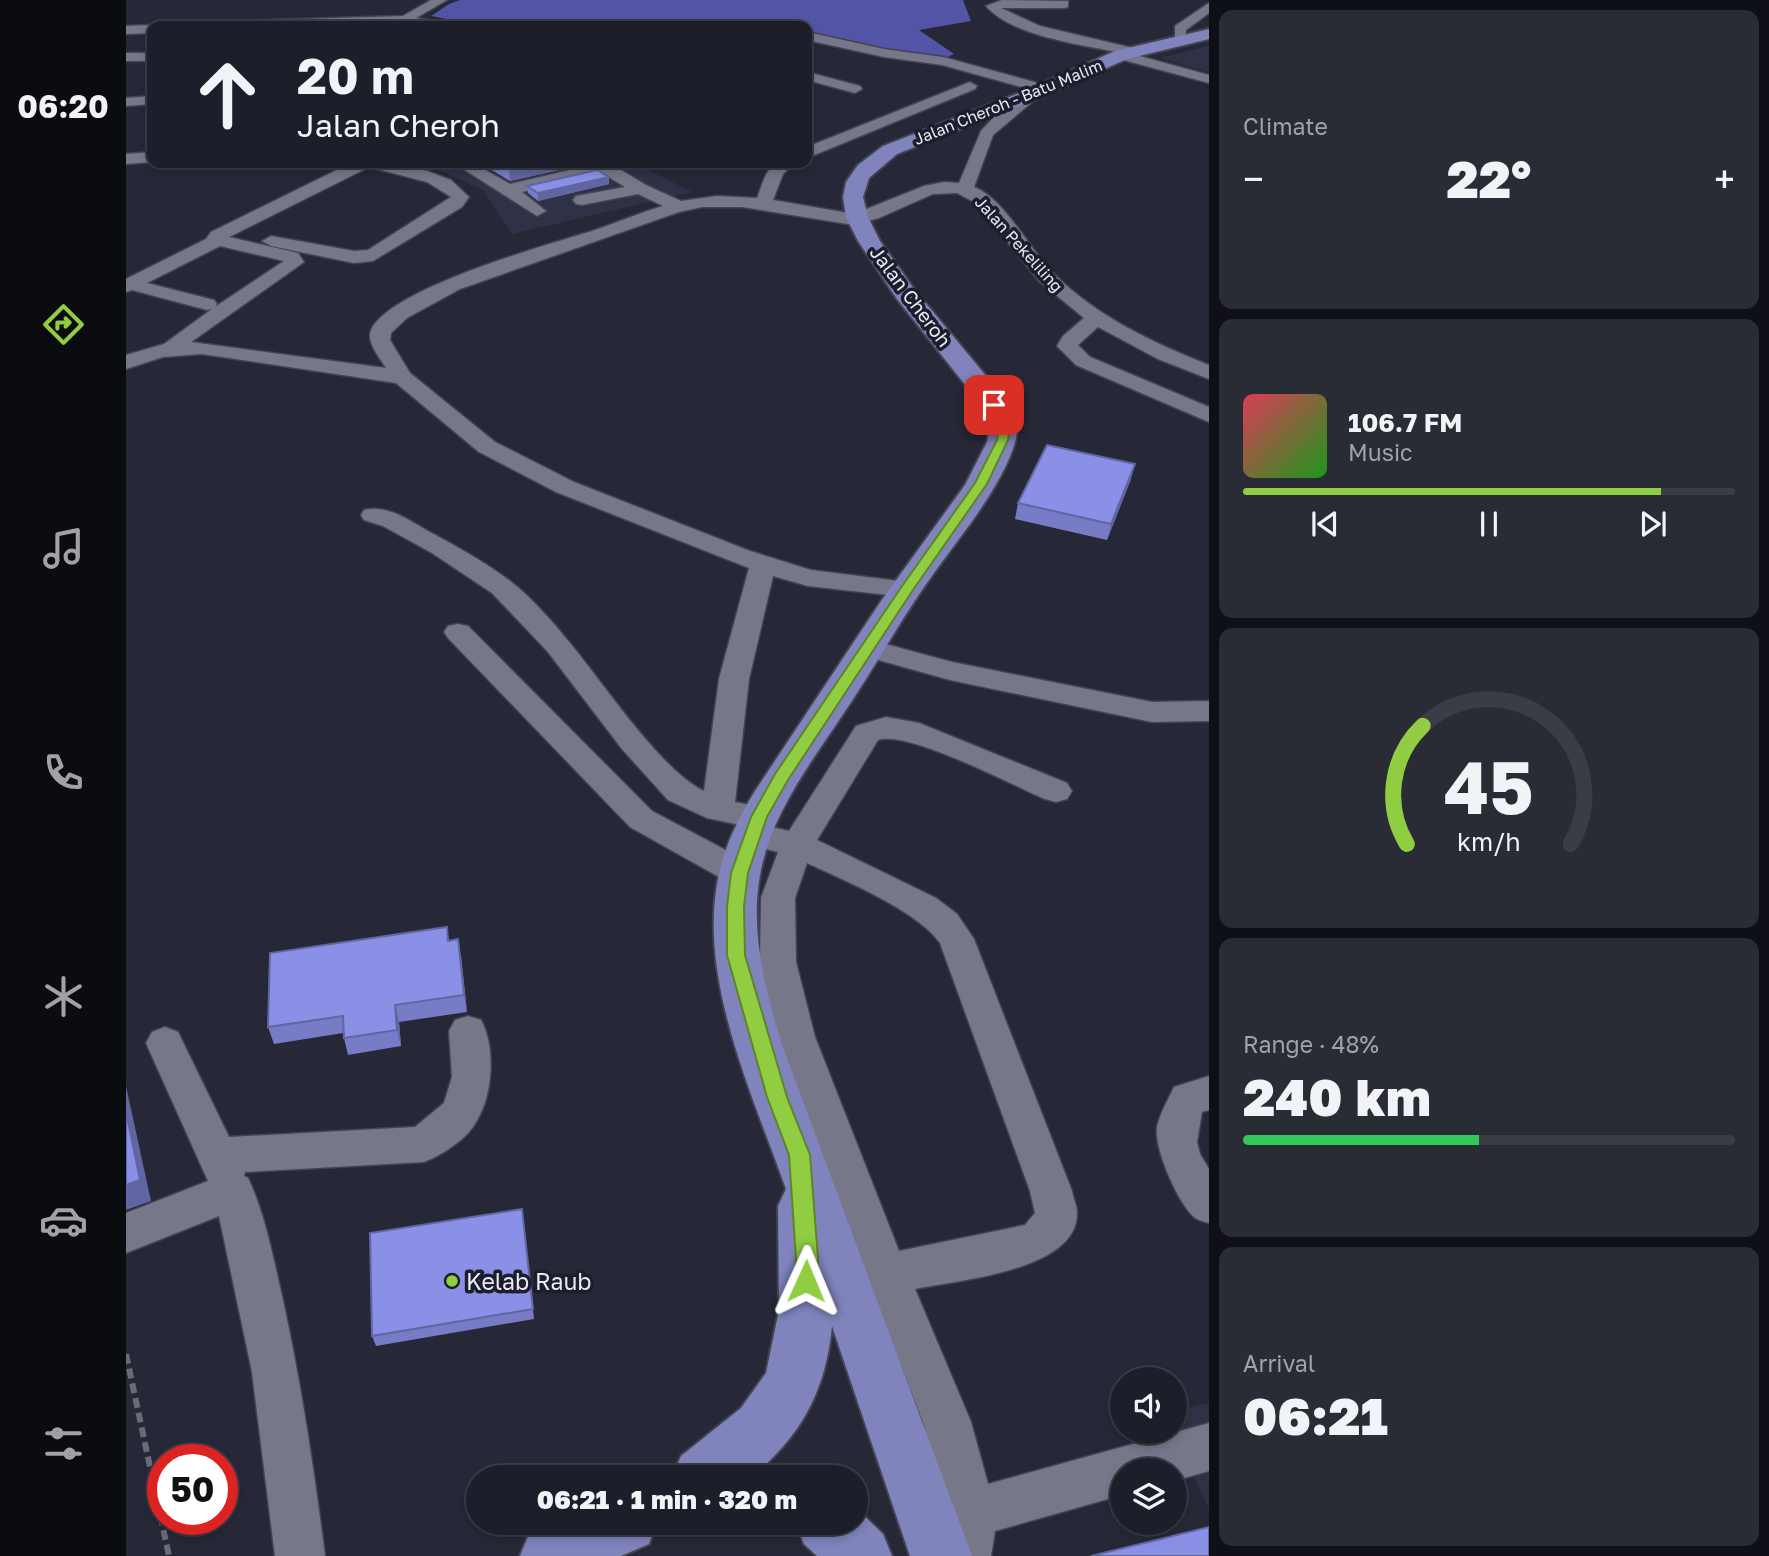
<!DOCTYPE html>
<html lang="en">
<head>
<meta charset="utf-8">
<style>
	:root { --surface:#1c1e29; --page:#292b35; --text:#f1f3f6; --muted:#a0a2a8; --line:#3a3c46; --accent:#90cd41 }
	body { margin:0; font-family:"Golos Text",sans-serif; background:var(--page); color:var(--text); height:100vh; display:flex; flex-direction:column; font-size:26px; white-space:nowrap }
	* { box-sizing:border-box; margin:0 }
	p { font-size:23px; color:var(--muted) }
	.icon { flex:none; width:38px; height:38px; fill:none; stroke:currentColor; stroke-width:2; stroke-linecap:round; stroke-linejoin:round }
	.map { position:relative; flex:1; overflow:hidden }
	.drawer { display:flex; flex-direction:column; gap:10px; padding:10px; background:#0f1017; width:560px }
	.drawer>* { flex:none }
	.top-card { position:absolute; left:21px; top:21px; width:665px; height:147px; border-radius:14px; box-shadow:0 4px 10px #0003,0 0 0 2px var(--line); background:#1c1e29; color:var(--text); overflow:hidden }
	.tools { position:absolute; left:984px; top:1367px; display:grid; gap:14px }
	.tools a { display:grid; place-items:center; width:77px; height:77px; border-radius:50%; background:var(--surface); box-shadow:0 4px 10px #0003,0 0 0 2px var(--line); font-size:35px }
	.speed { position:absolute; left:21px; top:1444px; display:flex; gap:14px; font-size:35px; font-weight:700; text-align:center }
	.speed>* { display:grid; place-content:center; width:91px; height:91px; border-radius:50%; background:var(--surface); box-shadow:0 4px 10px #0003,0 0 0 2px var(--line); line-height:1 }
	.speed .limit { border:10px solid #d22; background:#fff; color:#111 }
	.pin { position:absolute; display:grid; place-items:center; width:60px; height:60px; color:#fff; margin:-30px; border-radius:14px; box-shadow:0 4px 10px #0006 }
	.me { position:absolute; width:77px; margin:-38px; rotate:1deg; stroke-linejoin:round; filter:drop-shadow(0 0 5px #0008) }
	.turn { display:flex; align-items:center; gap:24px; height:147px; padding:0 35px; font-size:32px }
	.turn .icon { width:91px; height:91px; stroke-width:2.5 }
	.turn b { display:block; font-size:49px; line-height:60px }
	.big { font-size:52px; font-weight:800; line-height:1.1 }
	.drawer .card { flex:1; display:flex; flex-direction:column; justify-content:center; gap:10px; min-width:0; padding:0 24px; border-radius:14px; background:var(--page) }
	.drawer .dial { align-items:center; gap:0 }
	.dial svg { height:182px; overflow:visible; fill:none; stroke:var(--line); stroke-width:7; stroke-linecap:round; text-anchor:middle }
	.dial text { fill:var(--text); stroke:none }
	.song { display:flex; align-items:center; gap:21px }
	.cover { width:84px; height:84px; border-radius:10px; background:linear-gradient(135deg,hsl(350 70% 55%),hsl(120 70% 35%)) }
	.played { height:7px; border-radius:4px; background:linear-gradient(90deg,var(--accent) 85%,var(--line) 85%) }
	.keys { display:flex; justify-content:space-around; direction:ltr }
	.heat { display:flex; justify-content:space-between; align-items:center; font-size:38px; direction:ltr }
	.charge { height:10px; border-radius:5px; background:linear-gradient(90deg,#34c759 48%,var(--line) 0) }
	.trip { position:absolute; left:340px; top:1465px; width:402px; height:70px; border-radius:35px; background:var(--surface); box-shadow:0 4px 10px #0003,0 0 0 2px var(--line); font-weight:800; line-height:70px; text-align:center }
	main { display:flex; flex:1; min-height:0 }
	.menu { display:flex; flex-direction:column; width:126px; justify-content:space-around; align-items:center; background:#0b0c10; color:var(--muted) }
	.menu .icon { width:49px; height:49px }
	.menu .on { color:var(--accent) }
	.menu b { font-size:32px; color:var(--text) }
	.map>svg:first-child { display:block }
	.built { fill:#2f3146 }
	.forest { fill:#5354a5 }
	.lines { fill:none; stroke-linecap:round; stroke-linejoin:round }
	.minor-casing { stroke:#434451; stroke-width:3 }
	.major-casing { stroke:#434451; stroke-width:4 }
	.path { stroke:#696b78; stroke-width:6; stroke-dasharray:10 5; stroke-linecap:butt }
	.minor { fill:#76788a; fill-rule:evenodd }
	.major { fill:#8083bc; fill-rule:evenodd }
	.wall { fill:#787cc7 }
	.shaded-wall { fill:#6165a2 }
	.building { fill:#8b90e7; stroke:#6165a2; stroke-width:2 }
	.route { fill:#90cd41; stroke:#5e852a; stroke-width:2 }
	.poi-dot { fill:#90cd41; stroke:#1d1e2d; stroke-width:2.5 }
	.labels { text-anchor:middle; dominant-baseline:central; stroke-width:7; stroke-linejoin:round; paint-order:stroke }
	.far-street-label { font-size:16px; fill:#e8e9f3; stroke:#1d1e2d }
	.street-label { font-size:19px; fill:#e8e9f3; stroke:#1d1e2d }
	.near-poi-label { font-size:23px; fill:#e8e9f3; stroke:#1d1e2d; text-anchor:start }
</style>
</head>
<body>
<main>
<nav class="menu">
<b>06:20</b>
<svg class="icon on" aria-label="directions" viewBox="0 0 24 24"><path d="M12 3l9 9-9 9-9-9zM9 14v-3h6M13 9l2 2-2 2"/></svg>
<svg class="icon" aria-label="music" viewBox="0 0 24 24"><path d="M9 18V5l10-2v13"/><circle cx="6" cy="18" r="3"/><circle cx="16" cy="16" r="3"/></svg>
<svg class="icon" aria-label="phone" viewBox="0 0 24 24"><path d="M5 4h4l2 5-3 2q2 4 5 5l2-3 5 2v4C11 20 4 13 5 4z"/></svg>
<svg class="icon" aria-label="climate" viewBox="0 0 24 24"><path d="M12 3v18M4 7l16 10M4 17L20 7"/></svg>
<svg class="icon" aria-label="car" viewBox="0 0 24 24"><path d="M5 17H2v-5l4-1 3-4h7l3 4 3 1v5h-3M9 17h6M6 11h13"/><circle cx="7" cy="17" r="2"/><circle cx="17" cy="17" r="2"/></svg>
<svg class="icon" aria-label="filters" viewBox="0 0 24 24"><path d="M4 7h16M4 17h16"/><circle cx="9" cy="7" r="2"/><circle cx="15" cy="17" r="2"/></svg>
</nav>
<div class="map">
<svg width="1083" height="1556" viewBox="0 0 1083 1556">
	<rect width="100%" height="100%" fill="#262837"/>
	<path class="built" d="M1083,46V72L1034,58Z
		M297,163H509L566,192L386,234L357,190Z
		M1083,1403V1509L1047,1432L1048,1411Z"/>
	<path class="forest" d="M334,0H837L845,21L793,30L828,54L817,59L763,51L681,31V26H568L542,19L512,26H356L305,16L323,4Z"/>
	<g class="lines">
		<g class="minor-casing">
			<path id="minor" d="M305,0H321L290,18L321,23L322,26H295L269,22L162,26H69L75,22L277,16Z
				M876,0L942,1V7L938,8H875L914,26L1011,49L1013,52L1010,55L1083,75V83L990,58V52C952,44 886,36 860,6Z
				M1083,3V13L1060,30L1059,43H1049V26Z
				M26,25L31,26H26V33L0,34V26Z
				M681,32L758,49L817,57L923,86L925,89L923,92H913L912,97L867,135L848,187C879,199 903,249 927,273C970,316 1027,343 1083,365V379L1032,359L972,327L952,345L964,357L1083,407V422L950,365L931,346L937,336L958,318L913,281L850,203L831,193L807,194L753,218L728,225L616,207H576L553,212L334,289L281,318L265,333L264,340L284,373L369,442L448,482L624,551L685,570L789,583L793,589L789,595L780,597L682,586L647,576L623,679L609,802L644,809L649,817L641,826L663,831L730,726L760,717L793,723L941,783L946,791L941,799L930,802L919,799C886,785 782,730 752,740L691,840L810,898L831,914L848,939L946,1191C947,1198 951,1206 951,1212C953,1271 831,1280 789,1289L845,1422L862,1484L1083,1423V1471L1048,1481V1470H996V1495L869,1531L865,1556H815L821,1513L797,1422L695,1160L651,1037L634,962L635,898L652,852L616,843L612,835L619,826L581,818L542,800L496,749L422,652L366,593L306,553L257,526L238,520L235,515L238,510C260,504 283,520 302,531C330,546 359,562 384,581C405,597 426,621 443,642C476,681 535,771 578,791L593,679L623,568L430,492L353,452L270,383L76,354L37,357L0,369V355L38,344L86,309L81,310L6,290L0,292V279L80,239L85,232L225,163H269L301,171L325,180L343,197L336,207L247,261L228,263L145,246L136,241L145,236L228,251L242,250L325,197L301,182L243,167L103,237L172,253L178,262L65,342L260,368C254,358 240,342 245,330C265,288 421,245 466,231C490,223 513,213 537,206L512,194L456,205L450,204L447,200L450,196L499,187L476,173L396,192L420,211L411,216L328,163H347L384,184L465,165L463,163L485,164L520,185L555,201L591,196L631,198C641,173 639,163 669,163L657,174L647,200L728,214L798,186L818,182L833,183L855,131L867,118L906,90L816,65L758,57L681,40ZM94,246L158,261L89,307L91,304L88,300L21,283ZM681,863C718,880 792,911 814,943L904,1191L909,1213L899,1225L773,1251L689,1037L670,962L669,898Z
				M0,53H26V61H0Z
				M681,72L734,86L736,89L729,93L681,80Z
				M844,82L851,86L849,89L681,158V147Z
				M26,96V104L0,106V98Z
				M26,152V162L0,164V154Z
				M332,624L342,626L526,811L626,864L631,873L626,882L614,885L602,882L504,827L322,638L318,632L322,626Z
				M741,639L826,662L1026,702L1083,701V721L1026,722L824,680L731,654L727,648L731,642Z
				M342,1016L355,1020C370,1048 367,1095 350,1122C341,1139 316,1155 298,1162L119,1172L118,1176L122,1178C139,1214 147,1257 156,1296C175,1382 188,1469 199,1556H149L126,1372L93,1216L0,1253V1213L82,1181L20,1043L26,1032L39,1027L52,1032L103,1137L289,1127L318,1103L326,1077L323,1031L329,1020Z
				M1083,1076V1110L1076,1112L1071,1142L1074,1154L1083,1169V1223C1079,1222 1071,1220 1068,1217C1052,1203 1028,1149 1031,1127C1034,1113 1042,1100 1048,1087Z"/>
		</g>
		<g class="major-casing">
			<path id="major" d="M1083,29V39L1001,59L913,98L771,154L743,178L737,197L742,217L754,241L788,289L875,394C886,409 895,423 889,442C876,487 835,535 808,573C780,611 757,653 731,693C695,750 646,807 634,875C624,931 639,988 655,1042L846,1556H784L706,1326C700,1390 675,1437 625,1477H546L555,1456L615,1408L640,1373L653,1310L652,1206L660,1189C627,1095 570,976 593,874C599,845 613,817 629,791L755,601L839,485L861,442L864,427L856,406L771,299L732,241L720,217L717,197L720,182L732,165L757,146L901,90L989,51Z
				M730,1508L757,1534L766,1556H691L678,1544L670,1522H730Z
				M429,1522H531L523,1544L495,1556H394L403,1534Z"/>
		</g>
		<path class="path" d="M0,1354L43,1556"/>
		<use href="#minor" class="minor"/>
		<use href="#major" class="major"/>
	</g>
	<path class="wall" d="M354,163H451V166L384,181Z
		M483,177V184L412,201L402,193L401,186Z
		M1005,479L981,540L889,519L892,503Z
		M321,927L323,941L335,956L341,1012L273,1022L275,1046L222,1055L218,1038L217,1033L148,1044L142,1027Z
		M396,1209L408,1319L250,1346L246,1336Z"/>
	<path class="shaded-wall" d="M402,163H451V166L384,181L383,167Z
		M483,177V184L412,201V193Z
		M1009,464L1005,479L981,540L985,524Z
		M332,939L335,956L341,1012L338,995Z
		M269,1005L273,1022L275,1046L271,1030Z
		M0,1086L25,1201L0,1210Z"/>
	<path class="building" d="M376,163H402L383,167Z
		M471,170L483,177L412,193L401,186Z
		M921,445L1009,464L985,524L892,503Z
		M321,927L322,941L332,939L338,995L269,1005L271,1030L218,1038L217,1016L142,1027L144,953Z
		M0,1112L14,1180L0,1185Z
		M396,1209L407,1309L246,1336L244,1233Z
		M1083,1527V1556H965Z"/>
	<path class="route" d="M864,402H872L884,427L882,440L861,484L787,590L662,780L641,817L622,873L618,907L619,955L661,1097L684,1155L692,1258L691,1281L688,1288L680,1291L672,1288L669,1281L670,1258L663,1155L641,1097L601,955V907L605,873L625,817L649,774L774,589L849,483L871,440L873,427L863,405Z"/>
	<circle class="poi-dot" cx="326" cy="1281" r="7"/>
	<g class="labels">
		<g class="far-street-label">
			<text transform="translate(882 102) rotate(-22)">Jalan Cheroh - Batu Malim</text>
			<text transform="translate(893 244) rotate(48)">Jalan Pekeliling</text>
		</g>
		<g class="street-label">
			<text transform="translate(785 296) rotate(53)">Jalan Cheroh</text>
		</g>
		<g class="near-poi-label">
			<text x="340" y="1281">Kelab Raub</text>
		</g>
	</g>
</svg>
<div class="tools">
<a><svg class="icon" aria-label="sound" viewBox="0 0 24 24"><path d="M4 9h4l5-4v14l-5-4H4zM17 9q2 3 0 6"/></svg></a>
<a><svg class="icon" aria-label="layers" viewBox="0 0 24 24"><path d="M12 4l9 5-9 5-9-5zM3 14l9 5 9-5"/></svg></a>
</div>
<div class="speed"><div class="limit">50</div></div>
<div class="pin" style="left:868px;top:405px;background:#d93025"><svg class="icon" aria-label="arrive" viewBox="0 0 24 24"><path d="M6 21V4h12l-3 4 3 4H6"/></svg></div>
<svg class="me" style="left:680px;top:1281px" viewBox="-20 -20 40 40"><path d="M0-17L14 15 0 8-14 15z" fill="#90cd41" stroke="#fff" stroke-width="4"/></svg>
<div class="trip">06:21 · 1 min · 320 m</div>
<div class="top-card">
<div class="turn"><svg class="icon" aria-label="ahead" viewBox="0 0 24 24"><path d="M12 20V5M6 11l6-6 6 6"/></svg><div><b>20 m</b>Jalan Cheroh</div></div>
</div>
</div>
<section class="drawer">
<div class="card"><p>Climate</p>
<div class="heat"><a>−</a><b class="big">22°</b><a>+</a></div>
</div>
<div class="card">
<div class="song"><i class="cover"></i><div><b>106.7 FM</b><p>Music</p></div></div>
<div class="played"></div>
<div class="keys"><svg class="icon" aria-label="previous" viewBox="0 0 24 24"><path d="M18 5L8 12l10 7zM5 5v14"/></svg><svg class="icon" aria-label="pause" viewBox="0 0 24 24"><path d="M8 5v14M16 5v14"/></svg><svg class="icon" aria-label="next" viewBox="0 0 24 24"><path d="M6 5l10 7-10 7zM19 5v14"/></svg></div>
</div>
<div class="card dial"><svg viewBox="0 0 100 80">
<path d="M14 69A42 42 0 1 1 86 69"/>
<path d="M14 69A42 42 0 0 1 21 17" stroke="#90cd41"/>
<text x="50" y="56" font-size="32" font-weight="700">45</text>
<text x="50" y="72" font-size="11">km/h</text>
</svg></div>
<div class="card"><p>Range · 48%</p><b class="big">240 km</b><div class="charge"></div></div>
<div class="card"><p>Arrival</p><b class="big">06:21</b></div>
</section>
</main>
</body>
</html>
